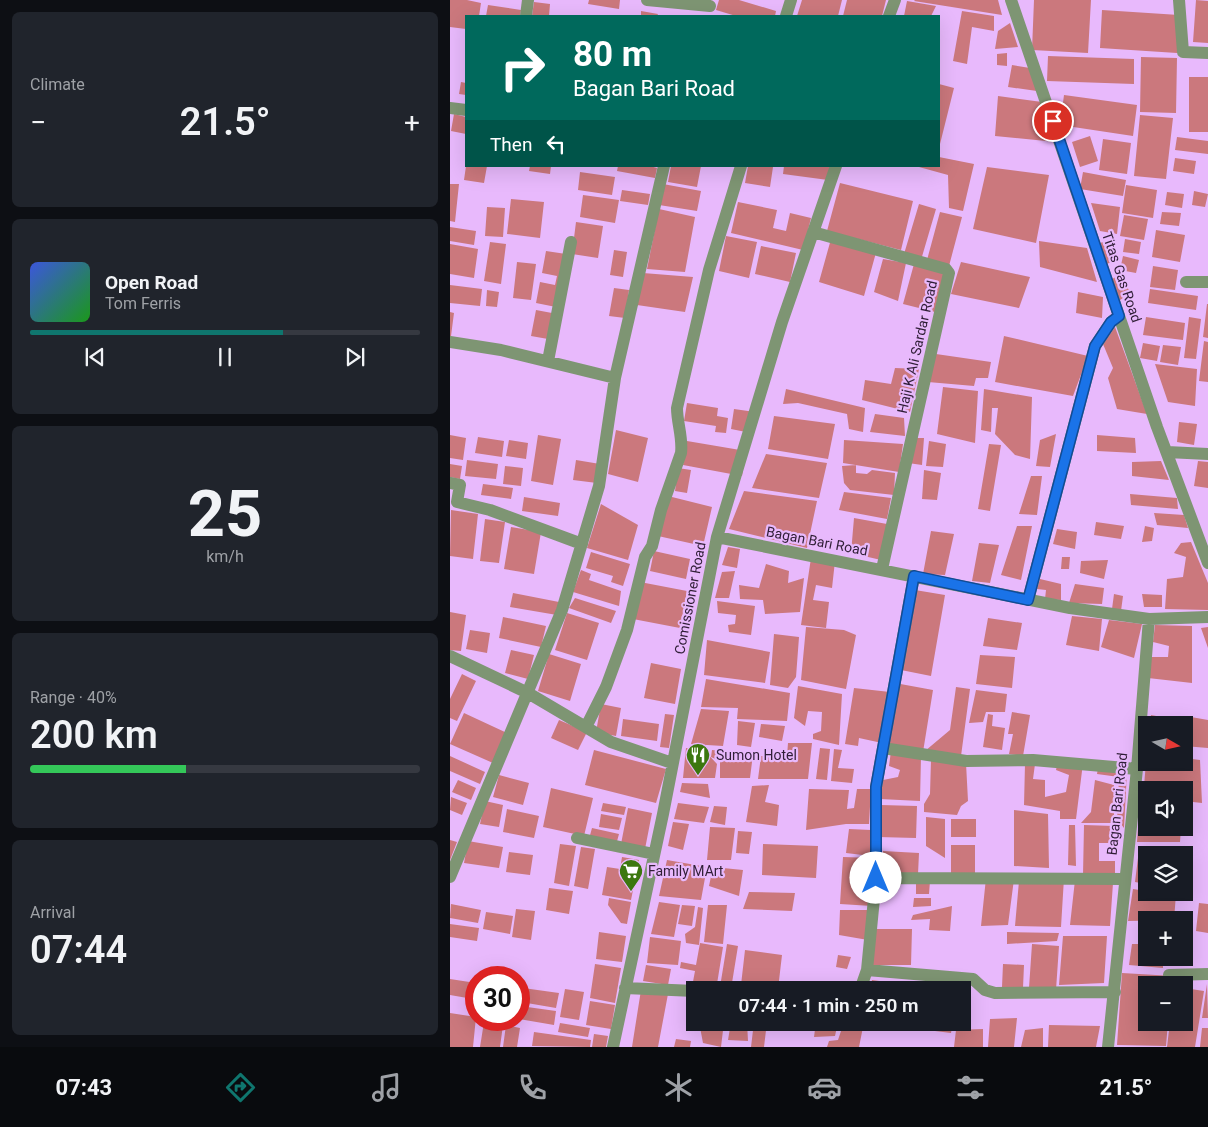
<!DOCTYPE html>
<html lang="en">
<head>
<meta charset="utf-8">
<style>
	:root { --surface:#171b24; --page:#20242c; --text:#f1f3f6; --muted:#9ea1a6; --line:#363941; --accent:#0f766e }
	body { margin:0; font-family:Roboto,sans-serif; background:var(--page); color:var(--text); height:100vh; display:flex; flex-direction:column; font-size:19px; white-space:nowrap }
	* { box-sizing:border-box; margin:0 }
	p { font-size:16px; color:var(--muted) }
	.icon { flex:none; width:28px; height:28px; fill:none; stroke:currentColor; stroke-width:2; stroke-linecap:round; stroke-linejoin:round }
	.map { position:relative; flex:1; overflow:hidden }
	.drawer { display:flex; flex-direction:column; gap:12px; padding:12px; background:#0d0f14; width:450px }
	.drawer>* { flex:none }
	.banner { position:absolute; left:15px; top:15px; width:475px; height:152px; border-radius:0px; box-shadow:0 5px 20px #0002; background:#00695c; color:#fff; overflow:hidden }
	.needle { width:32px; rotate:99deg }
	.tools { position:absolute; left:688px; top:716px; display:grid; gap:10px }
	.tools a { display:grid; place-items:center; width:55px; height:55px; border-radius:0px; background:var(--surface); box-shadow:0 5px 20px #0002; font-size:25px }
	.speed { position:absolute; left:15px; top:966px; display:flex; gap:10px; font-size:25px; font-weight:700; text-align:center }
	.speed>* { display:grid; place-content:center; width:65px; height:65px; border-radius:50%; background:var(--surface); box-shadow:0 5px 20px #0002; line-height:1 }
	.speed .limit { border:8px solid #d22; background:#fff; color:#111 }
	.pin { position:absolute; display:grid; place-items:center; width:42px; height:42px; color:#fff; margin:-21px; border:2px solid #fff; border-radius:50%; box-shadow:0 1px 5px #0007 }
	.me { position:absolute; width:55px; margin:-28px; rotate:0deg; stroke-linejoin:round; filter:drop-shadow(0 0 4px #0008) }
	.turn { display:flex; align-items:center; gap:18px; height:105px; padding:0 25px; font-size:22px }
	.turn .icon { width:65px; height:65px; stroke-width:2.5 }
	.turn b { display:block; font-size:35px; line-height:42px }
	.then { display:flex; align-items:center; height:48px; padding:0 25px; background:#0003; gap:10px; font-size:19px }
	.big { font-size:38px; font-weight:600; line-height:1.1 }
	.drawer .card { flex:1; display:flex; flex-direction:column; justify-content:center; gap:8px; min-width:0; padding:0 18px; border-radius:8px; background:var(--page) }
	.drawer .dial { align-items:center; gap:0 }
	.dial b { font-size:65px; line-height:1 }
	.song { display:flex; align-items:center; gap:15px }
	.cover { width:60px; height:60px; border-radius:8px; background:linear-gradient(135deg,hsl(230 70% 55%),hsl(120 70% 35%)) }
	.played { height:5px; border-radius:2px; background:linear-gradient(90deg,var(--accent) 65%,var(--line) 65%) }
	.keys { display:flex; justify-content:space-around; direction:ltr }
	.heat { display:flex; justify-content:space-between; align-items:center; font-size:28px; direction:ltr }
	.charge { height:8px; border-radius:4px; background:linear-gradient(90deg,#34c759 40%,var(--line) 0) }
	.trip { position:absolute; left:236px; top:981px; width:285px; height:50px; border-radius:0px; background:var(--surface); box-shadow:0 5px 20px #0002; font-weight:600; line-height:50px; text-align:center }
	.tab-bar { display:flex; height:80px; justify-content:space-around; align-items:center; background:#090b0e; color:var(--muted) }
	.tab-bar .icon { width:35px; height:35px }
	.tab-bar .current { color:var(--accent) }
	.tab-bar b { font-size:22px; color:var(--text) }
	main { display:flex; flex:1; min-height:0 }
	.map>svg:first-child { display:block }
	.building { fill:#cb787d }
	.lines { fill:none; stroke-linecap:round; stroke-linejoin:round }
	.minor { stroke:#7e9573; stroke-width:12 }
	.route-casing { stroke:#114b97; stroke-width:12 }
	.route { stroke:#1a73e8; stroke-width:9 }
	.labels { text-anchor:middle; dominant-baseline:central; stroke-width:4.5; stroke-linejoin:round; paint-order:stroke }
	.street-label { font-size:14px; fill:#301e37; stroke:#e8b9fc }
	.poi-label { font-size:14px; fill:#301e37; stroke:#e8b9fc; text-anchor:start }
</style>
</head>
<body>
<main>
<section class="drawer">
<div class="card"><p>Climate</p>
<div class="heat"><a>−</a><b class="big">21.5°</b><a>+</a></div>
</div>
<div class="card">
<div class="song"><i class="cover"></i><div><b>Open Road</b><p>Tom Ferris</p></div></div>
<div class="played"></div>
<div class="keys"><svg class="icon" aria-label="previous" viewBox="0 0 24 24"><path d="M18 5L8 12l10 7zM5 5v14"/></svg><svg class="icon" aria-label="pause" viewBox="0 0 24 24"><path d="M8 5v14M16 5v14"/></svg><svg class="icon" aria-label="next" viewBox="0 0 24 24"><path d="M6 5l10 7-10 7zM19 5v14"/></svg></div>
</div>
<div class="card dial"><b>25</b><p>km/h</p></div>
<div class="card"><p>Range · 40%</p><b class="big">200 km</b><div class="charge"></div></div>
<div class="card"><p>Arrival</p><b class="big">07:44</b></div>
</section>
<div class="map">
<svg width="758" height="1047" viewBox="0 0 758 1047">
	<rect width="100%" height="100%" fill="#e8b9fc"/>
	<path class="building" d="M0,0H17L31,3L29,16H16V29L0,27Z
		M139,0H170L169,9L138,4Z
		M269,0H289L326,11L325,16H286L266,10Z
		M352,0H392L388,16H347Z
		M397,0H436L432,16H393Z
		M465,0H548L552,15L464,1Z
		M584,0H641L638,53L582,50Z
		M746,0L758,1V43L743,42Z
		M457,1L486,6L481,16H454Z
		M84,2L100,4L99,16H82Z
		M38,5L71,10L70,16H36Z
		M652,10L729,15L727,53L650,48Z
		M191,11L208,14L207,16H191Z
		M512,11L544,16V31L522,27L517,64L503,61Z
		M560,23L568,47L545,49L548,31Z
		M557,53V66L547,65V54Z
		M598,56L684,59V84L597,81Z
		M691,57L727,58L726,113L690,112Z
		M562,65L580,68L587,91L558,87Z
		M739,77H758V132H739Z
		M11,82L16,83V95L9,94Z
		M489,84L504,88L489,148Z
		M614,95L687,105L683,136L610,125Z
		M548,96L592,102L606,142L545,136Z
		M4,114L16,117V134L1,131Z
		M690,115L723,118L716,179L684,176Z
		M640,136L648,161L630,167L622,142Z
		M727,137L758,141V154L725,150Z
		M653,139L681,143L677,174L649,170Z
		M489,157L524,164L513,211L499,208L498,175L469,167L489,166Z
		M725,158L746,161L744,174L723,171Z
		M16,166H37L34,183L14,180Z
		M80,166H101L100,174L79,171Z
		M168,166H200L207,168L205,178L167,171Z
		M221,166H251L247,187L218,182Z
		M298,166L323,167L320,187L295,183Z
		M334,166H380L378,180L333,174Z
		M537,167L599,175L586,243L523,229Z
		M130,172L165,177L162,195L128,190Z
		M633,172L676,180L673,196L630,189Z
		M390,183L463,201L451,250L377,231Z
		M0,184H9L5,222L0,221Z
		M213,184L251,191L247,211L209,205Z
		M676,185L707,190L703,218L672,213Z
		M172,190L200,194L198,205L170,201Z
		M744,191L758,194L755,207L742,205Z
		M717,192L734,194L732,208L715,205Z
		M133,195L169,200L165,223L130,217Z
		M61,199L94,202L90,238L57,234Z
		M288,202L327,210L323,228L336,231L340,213L361,218L353,250L281,233Z
		M641,203L670,207L667,234L650,231Z
		M469,204L486,209L471,260L454,254Z
		M37,207L55,208L53,237L35,236Z
		M209,209L245,217L235,272L197,269Z
		M490,212L512,217L499,266L477,260Z
		M712,212L731,213L729,226L710,224Z
		M674,215L698,219L694,240L670,236Z
		M126,222L153,226L148,258L122,254Z
		M0,227L26,231L24,245L0,241Z
		M706,230L735,235L730,262L702,257Z
		M276,236L307,242L299,278L269,271Z
		M381,239L427,249L414,296L369,282Z
		M663,239L669,260L656,264L650,243Z
		M675,239L691,242L689,254L673,252Z
		M589,241L637,248L647,282L590,267Z
		M40,242L56,244L51,284L34,281Z
		M0,244L28,249L24,278L0,274Z
		M311,246L346,253L340,282L305,274Z
		M164,250L177,252L173,277L160,275Z
		M96,251L116,254L106,307L86,303L90,282L105,285L107,276L92,273Z
		M673,256L689,260L686,273L670,270Z
		M433,259L456,263L448,301L424,292Z
		M67,262L86,264L81,300L63,298Z
		M511,262L580,277L569,308L501,294Z
		M464,264L495,273L485,312L453,304Z
		M703,266L728,270L725,290L700,287Z
		M193,273L243,277L235,312L187,305Z
		M669,275L681,293L670,300L659,281Z
		M0,285L32,289L30,306L0,303Z
		M164,288L179,290L175,318L159,316Z
		M700,289L748,296L746,310L698,303Z
		M37,290L49,292L47,307L36,306Z
		M628,292L653,297L652,318L626,313Z
		M757,304H758V338L753,337Z
		M86,310L102,313L98,339L81,336Z
		M0,312L4,313L1,336H0Z
		M696,317L735,323L733,340L693,335Z
		M739,317L751,319L746,359L734,358Z
		M665,327L697,414L667,409L658,378L663,368L653,344Z
		M554,336L638,356L623,396L545,382Z
		M754,341L758,342V382L749,381Z
		M693,343L710,346L707,361L690,358Z
		M713,345L731,347L728,365L710,362Z
		M486,354L541,362L538,378H526L524,386L478,382Z
		M705,364L747,369L745,406L718,402Z
		M445,368L469,369L460,412L412,400L415,380L441,384Z
		M493,387L528,391L525,443L487,434Z
		M336,389L415,408L413,432L399,429L397,414L348,403L333,404Z
		M534,389L582,397L580,459L565,455L545,434L548,408H542L541,432L531,430Z
		M237,403L268,408L267,416L278,418L276,433L265,432L266,426L234,421Z
		M284,409L305,412L301,433L281,429Z
		M425,414L454,418L455,436L420,432Z
		M324,416L385,424L378,459L318,449Z
		M729,422L747,424L744,445L727,442Z
		M166,430L198,438L188,482L158,474Z
		M606,434L600,467L586,466L590,440Z
		M0,435L16,438L13,460L0,458Z
		M88,435L111,439L103,485L81,481Z
		M647,435L685,438L686,453L647,451Z
		M28,437L54,441L52,457L25,453Z
		M462,438H474L472,465L458,463Z
		M59,440L78,443L76,459L56,456Z
		M394,440L453,444L449,472L393,463Z
		M237,441L296,451L292,476L233,465Z
		M479,441L496,444L493,467L476,466Z
		M539,444L551,445L540,511L528,509Z
		M316,454L377,463L369,498L302,488Z
		M17,460L48,464L46,479L15,476Z
		M126,460L150,464L147,483L123,480Z
		M711,461L719,480L682,476V462Z
		M748,461L758,462V488L744,486Z
		M0,464L12,466L10,479L0,477Z
		M406,465V473L417,474L422,470L445,473L444,495L400,490L394,483L392,466Z
		M55,466L73,468L71,486L53,484Z
		M228,468L241,470L237,493L225,491Z
		M474,470L491,473L487,500L472,499Z
		M581,476H592L587,515L569,514Z
		M33,484L63,488L61,499L31,495Z
		M294,491L367,501L357,548L279,529Z
		M394,492L441,498L437,519L389,510Z
		M680,494L727,498L728,509L681,505Z
		M218,496L262,507L253,546L208,536Z
		M74,497L110,503L108,516L72,511Z
		M151,504L188,525L178,560L137,548Z
		M1,510L28,514L23,559L0,556Z
		M704,513L734,515L738,528L707,525Z
		M404,518L437,524L431,560L401,553Z
		M35,519L55,522L49,563L30,561Z
		M646,522L674,526L671,539L644,535Z
		M567,526H582L571,580L551,575Z
		M695,526L704,528L702,541L692,542Z
		M61,527L91,532L84,574L54,569Z
		M607,529L627,532L625,549L603,544Z
		M481,531L504,534L495,575L473,574Z
		M741,542L758,583V610L715,609L717,579L733,577L736,557L724,553L731,543Z
		M529,543L549,545L540,583L522,581Z
		M278,547L290,549L287,568L272,565Z
		M204,551L240,559L236,579L200,571Z
		M141,552L180,564L173,586L161,582L163,576L136,568Z
		M612,557H620L619,569H611Z
		M361,558L385,561L382,588L366,585L363,600L379,602L376,628L351,625Z
		M658,560L654,579L630,573L631,561Z
		M316,564L339,571L338,583L354,578L350,612L315,614L313,600L290,599L289,585L309,588Z
		M131,570L141,574L139,580L171,591L169,606L123,592Z
		M285,571L279,598H265L272,572Z
		M590,579L611,584V600L595,599L596,590L587,589Z
		M190,582L237,591L230,628L183,619Z
		M625,584L654,588L652,604L619,603Z
		M465,590L495,595L481,676L451,670Z
		M63,593L109,602L107,615L60,607Z
		M664,594L673,596L671,611L662,609Z
		M692,594L712,595V607H694Z
		M125,598L166,611L161,623L119,608Z
		M267,601L305,606L301,635L279,632L278,625L285,624L286,615L268,613Z
		M0,612L16,615L11,651L0,650Z
		M117,613L149,623L137,660L105,650Z
		M622,616L652,619L649,651L616,645Z
		M53,617L96,626L91,647L49,638Z
		M538,618L572,623L567,650L533,646Z
		M659,620L692,624L684,658L651,647Z
		M705,625L742,626V683L698,678L701,657H718L719,646L703,642Z
		M356,627L394,630L406,635L396,689L351,680Z
		M758,627V648L751,628Z
		M20,630L40,633L37,653L16,649Z
		M324,634L349,637L346,677L338,688L320,685Z
		M257,640L320,652L315,683L254,675Z
		M61,650L84,655L78,679L55,673Z
		M99,654L131,664L120,701L88,691Z
		M530,655L565,657L562,688L526,684Z
		M201,663L231,669L225,704L194,698Z
		M12,674L26,681L7,721L0,718V699Z
		M256,679L340,693L337,721L287,719L288,708L251,707Z
		M445,683L483,690L473,752L435,746Z
		M348,686L392,694L389,745L363,739V734L371,731L372,712L358,711L355,726L344,718Z
		M506,687L520,689L511,756L475,751L500,730Z
		M404,688L440,692L432,743L409,738L408,746L395,744Z
		M526,690L557,694L555,712H536L533,722L519,723Z
		M151,704L171,708L166,736L146,732Z
		M251,709L279,711L273,746L241,744Z
		M562,712L580,715L573,756L559,754L563,734H558Z
		M14,713L57,733L43,763L0,744Z
		M215,714L224,715L219,748L210,747Z
		M538,714L543,715L542,726L555,728L552,750L533,747Z
		M701,715L722,719L723,725H700Z
		M741,717L758,720V748L734,746V735H737Z
		M173,719L209,724L207,741L171,736Z
		M109,720L137,732L128,750L101,738Z
		M288,721L305,723L301,747L287,745Z
		M311,724L335,726L332,741L309,737Z
		M338,743H362L358,779H308L311,756H337Z
		M236,748L254,750L267,764L265,778H233Z
		M370,748L380,749L377,780L366,779Z
		M384,749L392,750L388,768L404,769L402,783L381,781Z
		M144,750L216,769L206,803L135,785Z
		M262,750L303,754L300,778H270V761L261,757Z
		M441,751L471,756L470,801L430,799L433,780L448,777L450,770L439,766Z
		M0,756L35,772L30,784L0,771Z
		M734,758L750,760L752,803L734,801V790H696V798H693L696,762H734Z
		M481,760L516,763L518,801L511,806L507,815L474,812V804L480,794Z
		M608,761L633,763L626,819H610V811L574,805L575,764H585L583,779L595,780V797L616,792L619,775L606,770Z
		M648,768L677,771L674,828L667,819L669,777L647,774Z
		M49,775L79,783L73,805L43,797Z
		M8,780L26,788L21,800L2,792Z
		M645,780L664,785V823H631L641,812Z
		M232,783L258,784L260,798L230,792Z
		M319,785L315,802L329,805L327,826L296,822L302,786Z
		M101,788L143,798L134,836L93,827Z
		M359,789L399,790L397,809L404,808L407,789H421L419,824H396L356,830Z
		M1,797L17,803L12,815L0,810Z
		M35,801L53,805L49,827L30,824Z
		M153,803L176,807L174,815L151,811Z
		M228,803L259,807L254,823L224,819Z
		M690,803L696,804V828H731L730,842H687Z
		M431,805L467,806L466,838L428,837Z
		M264,806L277,807L275,825L260,822Z
		M178,808L202,813L195,849L171,844Z
		M57,809L89,816L84,838L53,832Z
		M564,810L598,814L599,868L564,866Z
		M151,814L172,818L169,830L149,827Z
		M476,817L495,819V858L476,846Z
		M501,819H526V837H501Z
		M223,822L239,824L233,850L218,846Z
		M619,825H625L626,866L618,865Z
		M634,825L664,826V843H649V861H665V875H633Z
		M260,827L285,828L281,860H257Z
		M142,828L169,834L166,845L139,839Z
		M399,829L421,830V856L396,853Z
		M288,831L302,832L299,854L286,853Z
		M0,840L7,842L0,860Z
		M18,841L53,847L49,868L14,863Z
		M110,844L126,846L119,886L104,883Z
		M313,844L368,846L366,878L312,875Z
		M501,845H525V873H501Z
		M131,847L145,849L138,889L124,886Z
		M718,850L737,852L736,890H734V855H717Z
		M433,851L469,853L468,874L432,872Z
		M59,852L83,855L80,875L56,872Z
		M172,857L189,860L181,900L152,895L157,867L170,869Z
		M393,857L424,858L422,906L390,904Z
		M688,858H696V884L685,882Z
		M217,860L257,867L251,900L209,896Z
		M263,867L293,870L289,896L259,886Z
		M536,878L564,879L558,925L531,926Z
		M614,878L611,927L565,926L569,881Z
		M625,880L663,883L660,926L620,925Z
		M480,881L479,894H466V884Z
		M99,888L123,891L119,914L96,910Z
		M683,889L696,891V892L726,894L724,920L678,921Z
		M299,892L345,893L342,911L293,909Z
		M159,898L181,902L177,924L171,923L158,905Z
		M464,898H481V906L463,907Z
		M209,902L230,905L224,937L201,934Z
		M749,903L758,904V933L746,931Z
		M1,904L31,910L28,923L0,918Z
		M232,905L245,906L242,926L228,924Z
		M258,905H277L273,944L254,942Z
		M502,906L500,931L479,930L480,919L461,920L463,915Z
		M248,907L253,908L249,945L236,943L235,934L245,927Z
		M66,909L85,911L81,940L62,937Z
		M390,910H418V940L389,935Z
		M36,912L63,916L60,934L33,929Z
		M0,924L29,928L27,941L0,937Z
		M422,929H462L461,965H421Z
		M149,932L176,936L172,962L146,959Z
		M557,932L609,933L607,941L557,944Z
		M613,936H657L654,983L609,985Z
		M200,937L231,941L228,965L197,963Z
		M250,943L273,947L266,990L242,987L245,971L230,968L231,962L246,965Z
		M277,944L288,946L281,989L270,987Z
		M582,944L609,946L606,990L579,988Z
		M682,944H696V958H713V968L679,965Z
		M295,950L332,955L328,989L291,985Z
		M388,955L401,957L397,969L386,967Z
		M145,964L171,968L165,1003L140,998Z
		M553,964L574,965L573,988L552,987Z
		M196,965L221,969L218,985L193,981Z
		M672,973L723,976L722,985H696V1022H718L716,1046L667,1045Z
		M478,978L510,982L509,990H475Z
		M0,979L26,983L23,999L0,995Z
		M422,980L473,987V990H420Z
		M757,984L758,1018H752Z
		M73,988L109,993L106,1008L71,1002Z
		M734,988L754,991L745,1047H717L720,1022H734Z
		M115,989L134,992L129,1020L110,1017Z
		M191,990L218,994L208,1047H182Z
		M140,1001L165,1005L161,1029L136,1025Z
		M70,1006L106,1011L104,1025L69,1019Z
		M0,1013L26,1017L23,1047H0Z
		M567,1018L564,1047H538L540,1019Z
		M34,1022L53,1025L50,1047H30Z
		M249,1022H274L271,1047L253,1043Z
		M281,1022H297L298,1041L278,1040Z
		M304,1022H317L314,1047H301Z
		M366,1022H388L385,1036L364,1037Z
		M394,1022H414L409,1047H377L379,1041L388,1040Z
		M478,1022H503L501,1033L477,1030Z
		M110,1023L140,1028L138,1037L108,1032Z
		M56,1025L70,1028L67,1047H53Z
		M599,1025L650,1026L646,1047H598Z
		M593,1028V1047H571L575,1030Z
		M752,1028H758V1047H750Z
		M533,1029V1047H504L506,1030Z
		M84,1032L141,1040L140,1047L82,1046Z
		M144,1034L158,1036L156,1047H142Z
		M226,1039L241,1041L240,1047H224Z"/>
	<g class="lines">
		<path class="minor" d="M197,0L260,6
			M561,0L707,427L758,563
			M729,0L733,52L758,53
			M76,16L78,0
			M336,16L341,0
			M439,16L445,0
			M0,108L16,110
			M363,232L496,269L499,273L432,569
			M736,282H758
			M0,342L51,350L165,378
			M98,361L121,242
			M717,452L758,454
			M0,483L10,485L7,502L40,510L132,544
			M267,537L620,608L699,619L758,617
			M578,600L645,346L661,322L669,316
			M0,656L78,693L161,742L222,763
			M136,727L156,687L177,630L195,557L202,546L211,510L231,453C233,438 227,423 227,408L259,270L291,166
			M433,748L516,761L583,760L687,769
			M127,838L204,854
			M0,877L112,610L149,486L165,378L214,166
			M426,878L675,879
			M417,970L523,979L535,990L545,993L665,992
			M719,975L758,974
			M175,988L245,991
			M408,990H410L417,970L426,878V787L464,576
			M163,1047L213,814L267,537L332,322L386,166
			M658,1047L687,769L699,619"/>
	</g>
	<g class="lines">
		<g class="route-casing">
			<path id="route" d="M426,878V787L464,576L578,600L645,346L661,322L669,316L603,121"/>
		</g>
		<use href="#route" class="route"/>
	</g>
	<defs>
		<g id="restaurant-pin" transform="scale(1.25)"><path d="M0 17L-7.5 6A9.5 9.5 0 1 1 7.5 6Z" fill="#3c770f" stroke="#e8b9fc"/><path d="M-5-6h1v4h1v-4h1v4h1v-4h1v5L-1.5 .5V6h-2V.5L-5-1ZM5-6V6H3V1.5H1.5Q1.5-4 5-6Z" fill="#fff"/></g>
		<g id="supermarket-pin" transform="scale(1.25)"><path d="M0 17L-7.5 6A9.5 9.5 0 1 1 7.5 6Z" fill="#3c770f" stroke="#e8b9fc"/><path d="M-6-5.5h2.5l.6 2H6L4.5 2H-2.5L-4.4-4H-6ZM-1.5 3.2a1.3 1.3 0 1 0 .1 0ZM3 3.2a1.3 1.3 0 1 0 .1 0Z" fill="#fff"/></g>
	</defs>
	<g fill-rule="evenodd">
		<use href="#restaurant-pin" x="248" y="755"/>
		<use href="#supermarket-pin" x="181" y="871"/>
	</g>
	<g class="labels">
		<g class="street-label">
			<text transform="translate(672 277) rotate(71)">Titas Gas Road</text>
			<text transform="translate(467 347) rotate(-77)">Haji K Ali Sardar Road</text>
			<text transform="translate(367 541) rotate(11)">Bagan Bari Road</text>
			<text transform="translate(240 598) rotate(-79)">Comissioner Road</text>
			<text transform="translate(667 804) rotate(-84)">Bagan Bari Road</text>
		</g>
		<g class="poi-label">
			<text x="266" y="755">Sumon Hotel</text>
			<text x="198" y="871">Family MArt</text>
		</g>
	</g>
</svg>
<div class="tools">
<a><svg class="needle" viewBox="-14 -14 28 28"><path d="M0-13l5 13h-10z" fill="#e53935"/><path d="M0 13l5-13h-10z" fill="#9ea1a6"/></svg></a>
<a><svg class="icon" aria-label="sound" viewBox="0 0 24 24"><path d="M4 9h4l5-4v14l-5-4H4zM17 9q2 3 0 6"/></svg></a>
<a><svg class="icon" aria-label="layers" viewBox="0 0 24 24"><path d="M12 4l9 5-9 5-9-5zM3 14l9 5 9-5"/></svg></a>
<a>+</a>
<a>−</a>
</div>
<div class="speed"><div class="limit">30</div></div>
<div class="pin" style="left:603px;top:121px;background:#d93025"><svg class="icon" aria-label="arrive" viewBox="0 0 24 24"><path d="M6 21V4h12l-3 4 3 4H6"/></svg></div>
<svg class="me" style="left:426px;top:878px" viewBox="-20 -20 40 40"><circle r="19" fill="#fff"/><path d="M0-13L10 11 0 6-10 11z" fill="#1a73e8"/></svg>
<div class="trip">07:44 · 1 min · 250 m</div>
<div class="banner">
<div class="turn"><svg class="icon" aria-label="right" viewBox="0 0 24 24"><path d="M7 20v-9h11M14 6l5 5-5 5"/></svg><div><b>80 m</b>Bagan Bari Road</div></div>
<div class="then">Then<svg class="icon" aria-label="left" viewBox="0 0 24 24"><path d="M17 20v-9H6M10 6l-5 5 5 5"/></svg></div>
</div>
</div>
</main>
<nav class="tab-bar">
<b>07:43</b>
<svg class="icon current" aria-label="directions" viewBox="0 0 24 24"><path d="M12 3l9 9-9 9-9-9zM9 14v-3h6M13 9l2 2-2 2"/></svg>
<svg class="icon" aria-label="music" viewBox="0 0 24 24"><path d="M9 18V5l10-2v13"/><circle cx="6" cy="18" r="3"/><circle cx="16" cy="16" r="3"/></svg>
<svg class="icon" aria-label="phone" viewBox="0 0 24 24"><path d="M5 4h4l2 5-3 2q2 4 5 5l2-3 5 2v4C11 20 4 13 5 4z"/></svg>
<svg class="icon" aria-label="climate" viewBox="0 0 24 24"><path d="M12 3v18M4 7l16 10M4 17L20 7"/></svg>
<svg class="icon" aria-label="car" viewBox="0 0 24 24"><path d="M5 17H2v-5l4-1 3-4h7l3 4 3 1v5h-3M9 17h6M6 11h13"/><circle cx="7" cy="17" r="2"/><circle cx="17" cy="17" r="2"/></svg>
<svg class="icon" aria-label="filters" viewBox="0 0 24 24"><path d="M4 7h16M4 17h16"/><circle cx="9" cy="7" r="2"/><circle cx="15" cy="17" r="2"/></svg>
<b>21.5°</b>
</nav>
</body>
</html>
